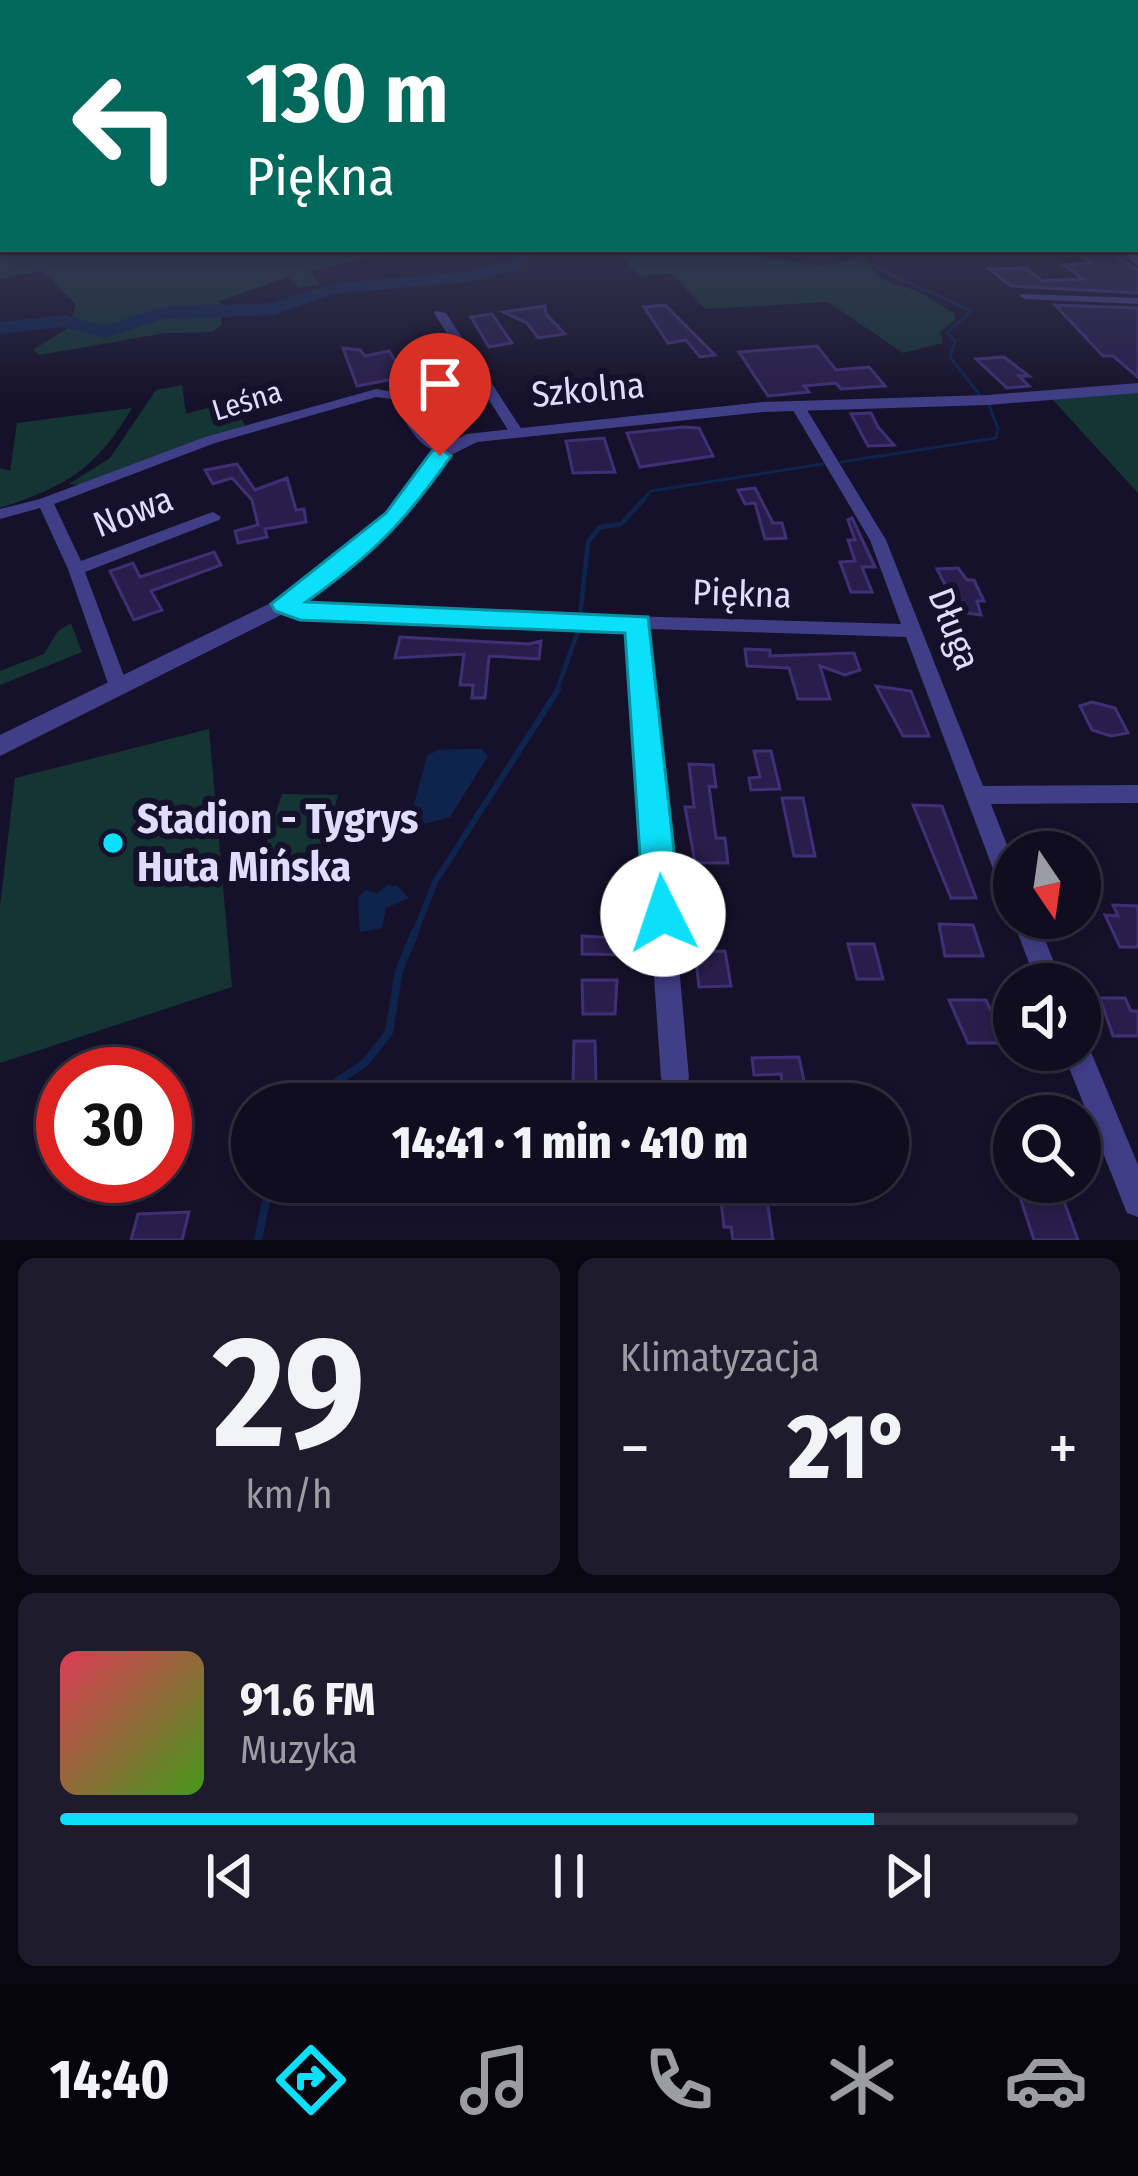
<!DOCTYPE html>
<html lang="pl">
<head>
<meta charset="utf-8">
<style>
	:root { --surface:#100d20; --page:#1e1b2d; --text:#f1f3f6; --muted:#9c9ca5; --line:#302d3e; --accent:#0cdffa }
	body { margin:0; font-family:"Fira Sans Condensed",sans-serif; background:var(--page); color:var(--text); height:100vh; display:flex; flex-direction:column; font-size:45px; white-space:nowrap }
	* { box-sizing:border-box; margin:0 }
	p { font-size:39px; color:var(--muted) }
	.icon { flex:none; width:66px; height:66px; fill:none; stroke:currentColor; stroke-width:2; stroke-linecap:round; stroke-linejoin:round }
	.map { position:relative; height:1240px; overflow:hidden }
	.side { display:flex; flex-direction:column; gap:18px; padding:18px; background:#090712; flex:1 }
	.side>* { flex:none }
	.hud { position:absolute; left:0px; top:0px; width:1140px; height:252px; box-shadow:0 6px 18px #0003,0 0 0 3px var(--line); background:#00695c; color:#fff; overflow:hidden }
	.needle { width:78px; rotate:167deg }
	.controls { position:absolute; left:993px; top:831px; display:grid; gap:24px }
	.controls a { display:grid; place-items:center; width:108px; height:108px; border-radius:50%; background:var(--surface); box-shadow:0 6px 18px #0003,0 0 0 3px var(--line); font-size:60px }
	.speed { position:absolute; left:36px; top:1047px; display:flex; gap:24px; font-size:60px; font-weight:700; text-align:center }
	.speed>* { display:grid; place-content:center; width:156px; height:156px; border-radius:50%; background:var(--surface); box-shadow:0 6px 18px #0003,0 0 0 3px var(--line); line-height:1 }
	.speed .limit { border:18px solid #d22; background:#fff; color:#111 }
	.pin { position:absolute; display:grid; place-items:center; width:102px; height:102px; color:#fff; margin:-123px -51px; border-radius:50% 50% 50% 0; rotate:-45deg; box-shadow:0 0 12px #0007 }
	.pin .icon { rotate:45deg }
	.me { position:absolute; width:132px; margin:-66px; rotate:356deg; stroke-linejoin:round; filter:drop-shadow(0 0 9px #0008) }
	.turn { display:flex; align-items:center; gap:42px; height:252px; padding:0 48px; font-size:54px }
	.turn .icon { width:156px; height:156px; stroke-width:2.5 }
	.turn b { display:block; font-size:84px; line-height:102px }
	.big { font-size:90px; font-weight:800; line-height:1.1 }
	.side .tile { flex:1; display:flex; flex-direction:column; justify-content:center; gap:18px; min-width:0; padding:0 42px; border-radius:18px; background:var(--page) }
	.side .dial { align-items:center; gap:0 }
	.dial b { font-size:156px; line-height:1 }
	.song { display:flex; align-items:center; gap:36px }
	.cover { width:144px; height:144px; border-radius:18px; background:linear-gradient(135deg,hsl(350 70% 55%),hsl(100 70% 35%)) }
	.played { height:12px; border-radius:6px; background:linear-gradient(90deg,var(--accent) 80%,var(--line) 80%) }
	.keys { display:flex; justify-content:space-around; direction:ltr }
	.heat { display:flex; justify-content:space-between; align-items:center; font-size:66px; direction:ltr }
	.side .tiles { flex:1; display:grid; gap:18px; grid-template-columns:1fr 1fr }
	.tile:last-child { grid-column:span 2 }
	.trip { position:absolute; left:231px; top:1083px; width:678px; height:120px; border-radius:60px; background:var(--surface); box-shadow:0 6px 18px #0003,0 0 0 3px var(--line); font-weight:800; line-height:120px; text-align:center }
	.tabs { display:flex; height:192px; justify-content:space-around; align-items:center; background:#06050d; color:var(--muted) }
	.tabs .icon { width:84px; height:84px }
	.tabs .on { color:var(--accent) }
	.tabs b { font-size:54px; color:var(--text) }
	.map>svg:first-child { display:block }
	.green { fill:#153434 }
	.water { fill:#0e244d }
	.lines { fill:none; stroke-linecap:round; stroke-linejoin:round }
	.stream-far3 { stroke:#0e244d; stroke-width:3 }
	.stream-far2 { stroke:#0e244d; stroke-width:4.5 }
	.stream-far1 { stroke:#0e244d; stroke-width:6 }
	.stream { stroke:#0e244d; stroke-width:8 }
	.river { fill:#0e244d; fill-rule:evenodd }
	.building { fill:#281e4b; stroke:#3f3076; stroke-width:3 }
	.minor { fill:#413e88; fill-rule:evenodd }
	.tertiary { fill:#413e88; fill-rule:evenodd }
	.route { fill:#0cdffa; stroke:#0891a2; stroke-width:3 }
	.poi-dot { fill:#0cdffa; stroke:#16112a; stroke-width:4.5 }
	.labels { text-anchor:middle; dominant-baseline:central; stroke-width:12; stroke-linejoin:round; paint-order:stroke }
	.far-street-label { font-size:30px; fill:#e0dcfe; stroke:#16112a }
	.street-label { font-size:36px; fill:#e0dcfe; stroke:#16112a }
	.near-poi-label { font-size:42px; font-weight:bold; fill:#e0dcfe; stroke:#16112a; text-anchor:start }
</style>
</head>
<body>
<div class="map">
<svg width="1138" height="1240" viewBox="0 0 1138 1240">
	<rect width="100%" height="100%" fill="#16112a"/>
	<path class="green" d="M0,232L3,249H408L309,271L320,284L299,288L288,277L219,301L222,325L212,332L166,333L39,355L33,350L69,327L76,304L42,271L0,279Z
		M614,249H705L823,266L864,257C883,288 891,281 919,292C932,298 941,307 954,313L955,320L940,332L943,343L903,353L828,302L705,309L671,273L640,277Z
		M182,385L186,414L231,401L246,427L81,485L69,484L110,458L156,390Z
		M1138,392V493L1052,399Z
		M132,408C96,469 67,486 0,508V468L10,471L17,423Z
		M71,623L82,652L0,685V671L44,654L58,631Z
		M209,729L232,987L0,1063V907L15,778Z
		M282,794L338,795L315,881L255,880Z"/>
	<path class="water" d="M464,749H481L488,756L450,817L425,824L413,808L427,756L438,750Z
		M387,885L397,886L409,898L386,908L382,928L360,932L358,898L366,890L377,894Z"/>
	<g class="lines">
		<path class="stream-far3" d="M869,249L877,258L872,265C905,283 936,293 971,311L947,333L955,341L950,357L979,394
			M841,462L996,438L998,428L989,405
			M640,503L651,491L823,464"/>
		<path class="stream-far2" d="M580,617L588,542L600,527L621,524L643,500
			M556,693L578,631"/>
		<path class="stream-far1" d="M414,935L435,882L558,690"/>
		<path class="stream" d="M303,1104L365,1063L389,1032L399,971L415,932
			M258,1240L270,1182"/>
		<path class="river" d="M524,249H543L518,269L475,281L334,294L274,315L163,319L105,338L64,327L0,334V322L65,315L104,326L161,307L272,303L332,284L474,271L506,261Z"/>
	</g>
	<path class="building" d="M1106,249L1138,270V293L1011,286L989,269L1026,268L1042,281L1083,279L1064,265L1091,263L1074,251Z
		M665,305L715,355L700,357L686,340L668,343L644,307Z
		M1055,305L1138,308V377L1113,356H1103Z
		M545,306L546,314L565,334L538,338L527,323L503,312Z
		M492,314L512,343L489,347L471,317Z
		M817,346L836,370L869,367L885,386L841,389L836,383L804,386L809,392L768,396L739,352Z
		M343,348L360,350L365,356L389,351L405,377L357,386Z
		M1004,357L1029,376H1019L1029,386L1007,388L976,359Z
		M871,413L878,427L894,445L868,446L851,414Z
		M684,427L699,428L713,456L640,467L627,433Z
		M604,438L615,472L573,473L566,441Z
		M237,464L255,490L287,478L296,510L304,509L306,522L265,529L267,537L238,543L235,531L258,525L252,500L232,478L213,484L205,470Z
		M755,488L773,523H782L786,538L765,539L755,503L745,504L738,490Z
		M852,518L875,567H862L872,592H851L840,562L855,561L848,540H855L848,520Z
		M214,552L221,565L151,591L162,610L134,620L110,571L133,563L140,577Z
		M958,568L967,580H974L984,601H977L981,615L959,612L937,569Z
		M400,637L529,644L541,641L539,659L489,656L485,698H472L473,685H460L464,654L395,658Z
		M745,649L770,650V656L854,653L860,670L845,675L820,666L830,699H798L789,668L747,666Z
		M876,686L911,691L929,736H903Z
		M1092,702L1115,708L1128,733L1111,736L1092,730L1080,706Z
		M754,751H771L780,789L751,790L749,778L760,777Z
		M689,764L713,765L716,787L709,786L716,838H725L728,863H695L685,807H694Z
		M782,798H803L815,856H794Z
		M913,805L942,806L976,898H951Z
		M1113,905L1138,906V947H1120L1105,915L1118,916Z
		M939,924L973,925L983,956H945Z
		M582,936L636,939L638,955L582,954Z
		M848,944H874L883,979H857Z
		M725,951L731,986L699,987L695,952Z
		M582,980H617L615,1014H583Z
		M1100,998H1125L1131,1011H1138V1036H1113Z
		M949,1000H986L1006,1043H968Z
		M574,1041H595L596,1084H573Z
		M799,1057L806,1090H783L781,1074L754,1075L752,1058Z
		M1015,1182H1057L1078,1240H1034Z
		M767,1200L773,1240H733L731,1227H724L721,1201Z
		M189,1212L182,1240H131L138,1214Z"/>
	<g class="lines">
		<path class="minor" d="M3,232V238L0,239V233Z
			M1021,294L1138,298V304L1025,299L1020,296Z
			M436,311L446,313L522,430L520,433H510L508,430L434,313Z
			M376,389L401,393L433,441L450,448V454C419,454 407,423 392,399L376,397L215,443L54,504L81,561L207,514L213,512L221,517L219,520L85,572L128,687L125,692H111L68,569L40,508L0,519V509L40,499L205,437Z
			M797,401L804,405L886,540L983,786L1138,785V803L991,804L1014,863V904L1006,901L1002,893L906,637L649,629L689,1078L685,1088L675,1092L665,1088L661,1078L630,629L300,617L278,609L275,605L284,599L302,605L351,608L901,624L870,540L790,405Z
			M1014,913V918H1036L1063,984H1037L1012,918Z
			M1080,1038L1086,1040L1138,1165V1217L1127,1213L1062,1050H1080Z"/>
		<path class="tertiary" d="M1114,249H1128L1138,256V266Z
			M1138,383V393L988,405L763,412L477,442L451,455L409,513L360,560L291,610L0,756V735L277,600L346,552L397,505L439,447L467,434L763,402L988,395Z"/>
	</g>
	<linearGradient id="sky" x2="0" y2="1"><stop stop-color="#0c0917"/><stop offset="0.57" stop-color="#363855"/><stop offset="1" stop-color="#363855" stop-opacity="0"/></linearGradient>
	<rect width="1138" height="405" fill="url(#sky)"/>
	<path class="route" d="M440,449L451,456C403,524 373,554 306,602L648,617L681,914L676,926L663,931L650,926L644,914L625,633L300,620L275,611L271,604L386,513L432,451Z"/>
	<circle class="poi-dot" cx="113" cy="843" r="12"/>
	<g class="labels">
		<g class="far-street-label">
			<text transform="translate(247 401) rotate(-17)">Leśna</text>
		</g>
		<g class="street-label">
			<text transform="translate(588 390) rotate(-5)">Szkolna</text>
			<text transform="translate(133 512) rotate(-21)">Nowa</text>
			<text transform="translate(742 594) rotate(2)">Piękna</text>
			<text transform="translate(954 629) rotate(69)">Długa</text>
		</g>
		<g class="near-poi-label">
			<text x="137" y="819">Stadion - Tygrys<tspan x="137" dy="48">Huta Mińska</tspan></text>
		</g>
	</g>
</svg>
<div class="controls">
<a><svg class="needle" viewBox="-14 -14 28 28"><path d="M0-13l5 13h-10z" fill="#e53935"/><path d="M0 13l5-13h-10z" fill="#9c9ca5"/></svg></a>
<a><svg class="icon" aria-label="sound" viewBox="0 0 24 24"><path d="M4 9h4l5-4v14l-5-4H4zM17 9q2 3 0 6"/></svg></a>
<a><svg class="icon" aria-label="search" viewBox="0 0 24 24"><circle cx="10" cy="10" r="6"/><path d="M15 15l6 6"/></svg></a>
</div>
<div class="speed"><div class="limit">30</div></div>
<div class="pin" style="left:440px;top:456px;background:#d93025"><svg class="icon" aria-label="arrive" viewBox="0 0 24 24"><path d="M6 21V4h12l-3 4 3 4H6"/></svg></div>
<svg class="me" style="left:663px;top:914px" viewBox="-20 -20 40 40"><circle r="19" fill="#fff"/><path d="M0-13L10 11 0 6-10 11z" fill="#0cdffa"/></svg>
<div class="trip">14:41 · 1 min · 410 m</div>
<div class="hud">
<div class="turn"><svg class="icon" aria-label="left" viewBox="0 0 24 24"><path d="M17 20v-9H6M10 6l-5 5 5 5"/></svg><div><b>130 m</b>Piękna</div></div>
</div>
</div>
<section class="side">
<div class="tiles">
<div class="tile dial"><b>29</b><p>km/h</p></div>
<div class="tile"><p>Klimatyzacja</p>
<div class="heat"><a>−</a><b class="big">21°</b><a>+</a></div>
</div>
<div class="tile">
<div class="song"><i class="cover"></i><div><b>91.6 FM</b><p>Muzyka</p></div></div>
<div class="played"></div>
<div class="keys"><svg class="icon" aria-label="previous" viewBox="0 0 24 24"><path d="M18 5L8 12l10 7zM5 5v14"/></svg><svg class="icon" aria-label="pause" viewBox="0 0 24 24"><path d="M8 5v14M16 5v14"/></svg><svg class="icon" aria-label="next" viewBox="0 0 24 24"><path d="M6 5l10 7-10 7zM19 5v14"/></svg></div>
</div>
</div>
</section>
<nav class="tabs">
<b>14:40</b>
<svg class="icon on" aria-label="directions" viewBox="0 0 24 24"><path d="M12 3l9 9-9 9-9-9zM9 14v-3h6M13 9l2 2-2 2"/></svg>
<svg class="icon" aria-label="music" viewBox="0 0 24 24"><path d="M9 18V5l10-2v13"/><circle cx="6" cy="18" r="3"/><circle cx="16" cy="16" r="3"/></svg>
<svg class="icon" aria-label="phone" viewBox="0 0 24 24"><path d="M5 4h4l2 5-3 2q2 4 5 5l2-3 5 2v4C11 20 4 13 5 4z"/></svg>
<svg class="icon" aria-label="climate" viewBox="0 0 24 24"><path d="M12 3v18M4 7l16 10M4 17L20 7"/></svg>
<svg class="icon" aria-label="car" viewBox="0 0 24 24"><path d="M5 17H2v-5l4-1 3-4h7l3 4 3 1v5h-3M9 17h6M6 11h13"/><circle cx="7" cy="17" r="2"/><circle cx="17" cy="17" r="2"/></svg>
</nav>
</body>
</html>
